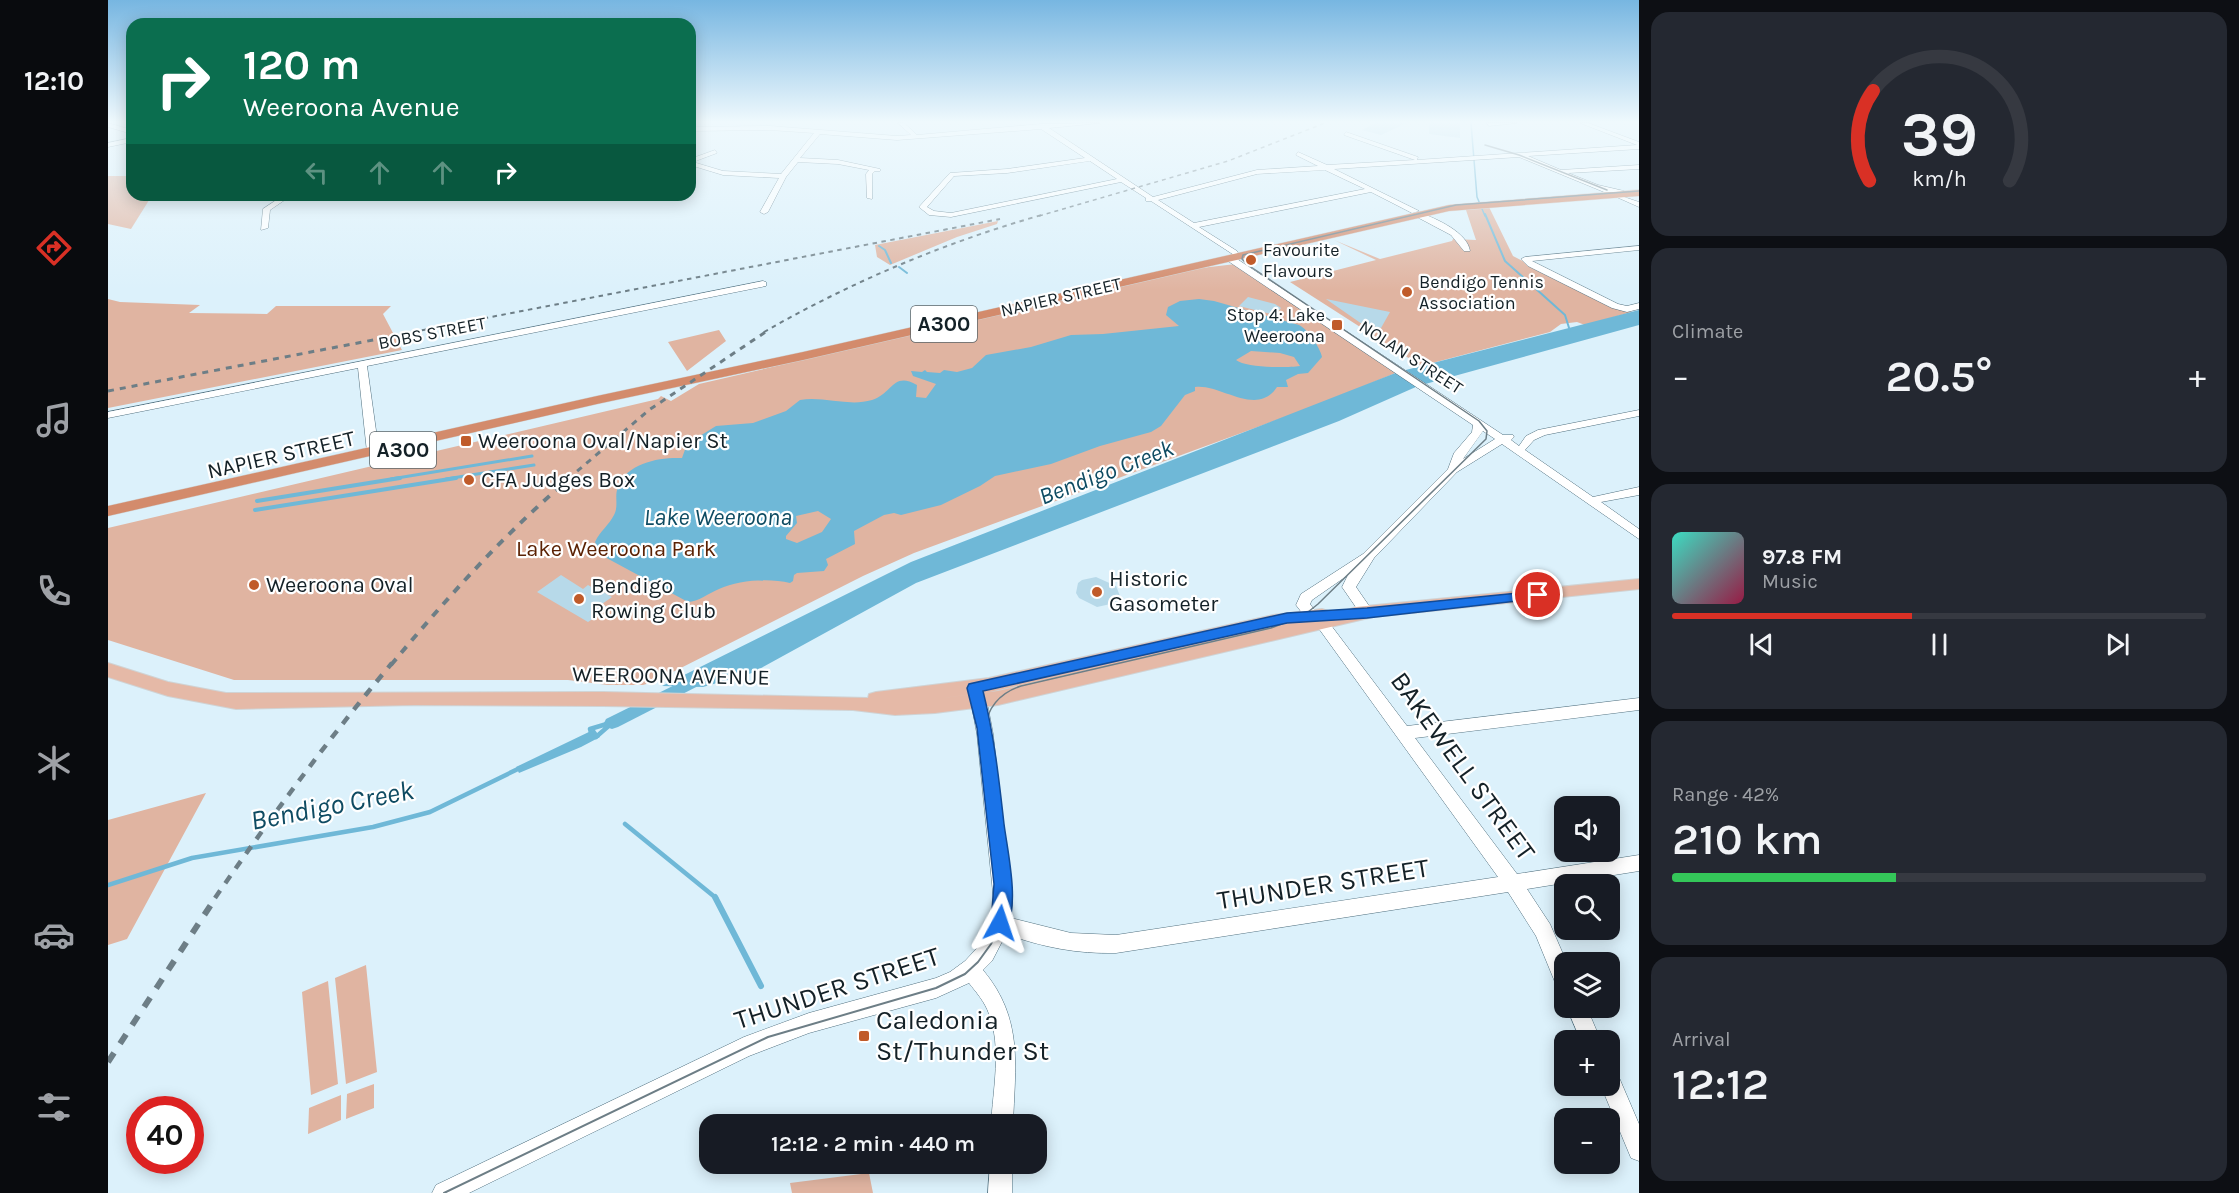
<!DOCTYPE html>
<html lang="en">
<head>
<meta charset="utf-8">
<style>
	:root { --surface:#171b24; --page:#242831; --text:#f1f3f6; --muted:#9ea1a6; --line:#363941; --accent:#d93025 }
	body { margin:0; font-family:Karla,sans-serif; background:var(--page); color:var(--text); height:100vh; display:flex; flex-direction:column; font-size:22px; white-space:nowrap }
	* { box-sizing:border-box; margin:0 }
	p { font-size:20px; color:var(--muted) }
	.icon { flex:none; width:33px; height:33px; fill:none; stroke:currentColor; stroke-width:2; stroke-linecap:round; stroke-linejoin:round }
	.map { position:relative; flex:1; overflow:hidden }
	.side { display:flex; flex-direction:column; gap:12px; padding:12px; background:#0d0f14; width:600px }
	.side>* { flex:none }
	.banner { position:absolute; left:18px; top:18px; width:570px; height:183px; border-radius:18px; box-shadow:0 3px 15px #0003; background:#0b6e4f; color:#fff; overflow:hidden }
	.fabs { position:absolute; left:1446px; top:796px; display:grid; gap:12px }
	.fabs a { display:grid; place-items:center; width:66px; height:66px; border-radius:12px; background:var(--surface); box-shadow:0 3px 15px #0003; font-size:30px }
	.speed { position:absolute; left:18px; top:1096px; display:flex; gap:12px; font-size:30px; font-weight:700; text-align:center }
	.speed>* { display:grid; place-content:center; width:78px; height:78px; border-radius:50%; background:var(--surface); box-shadow:0 3px 15px #0003; line-height:1 }
	.speed .limit { border:9px solid #d22; background:#fff; color:#111 }
	.pin { position:absolute; display:grid; place-items:center; width:51px; height:51px; color:#fff; margin:-26px; border:3px solid #fff; border-radius:50%; box-shadow:0 2px 6px #0007 }
	.me { position:absolute; width:66px; margin:-33px; rotate:5deg; stroke-linejoin:round; filter:drop-shadow(0 0 4px #0008) }
	.turn { display:flex; align-items:center; gap:21px; height:126px; padding:0 18px; font-size:27px }
	.turn .icon { width:78px; height:78px; stroke-width:2.5 }
	.turn b { display:block; font-size:42px; line-height:51px }
	.lanes { display:flex; align-items:center; height:57px; padding:0 18px; background:#0003; justify-content:center; gap:30px; direction:ltr }
	.lanes .off { opacity:.35 }
	.big { font-size:45px; font-weight:600; line-height:1.1 }
	.side .card { flex:1; display:flex; flex-direction:column; justify-content:center; gap:9px; min-width:0; padding:0 21px; border-radius:18px; background:var(--page) }
	.side .dial { align-items:center; gap:0 }
	.dial svg { height:156px; overflow:visible; fill:none; stroke:var(--line); stroke-width:7; stroke-linecap:round; text-anchor:middle }
	.dial text { fill:var(--text); stroke:none }
	.song { display:flex; align-items:center; gap:18px }
	.cover { width:72px; height:72px; border-radius:9px; background:linear-gradient(135deg,hsl(170 70% 55%),hsl(340 70% 35%)) }
	.played { height:6px; border-radius:3px; background:linear-gradient(90deg,var(--accent) 45%,var(--line) 45%) }
	.keys { display:flex; justify-content:space-around; direction:ltr }
	.heat { display:flex; justify-content:space-between; align-items:center; font-size:33px; direction:ltr }
	.charge { height:9px; border-radius:4px; background:linear-gradient(90deg,#34c759 42%,var(--line) 0) }
	.trip { position:absolute; left:591px; top:1114px; width:348px; height:60px; border-radius:18px; background:var(--surface); box-shadow:0 3px 15px #0003; font-weight:600; line-height:60px; text-align:center }
	main { display:flex; flex:1; min-height:0 }
	.menu { display:flex; flex-direction:column; width:108px; justify-content:space-around; align-items:center; background:#090b0e; color:var(--muted) }
	.menu .icon { width:42px; height:42px }
	.menu .active { color:var(--accent) }
	.menu b { font-size:27px; color:var(--text) }
	.map>svg:first-child { display:block }
	.green { fill:#e0b4a1 }
	.water { fill:#6fb8d7; fill-rule:evenodd }
	.lines { fill:none; stroke-linecap:round; stroke-linejoin:round }
	.stream-far5 { stroke:#6fb8d7; stroke-width:1.5 }
	.stream-far4 { stroke:#6fb8d7; stroke-width:2 }
	.stream-far3 { stroke:#6fb8d7; stroke-width:3 }
	.stream-far2 { stroke:#6fb8d7; stroke-width:4 }
	.stream-far1 { stroke:#6fb8d7; stroke-width:4.5 }
	.stream { stroke:#6fb8d7; stroke-width:6 }
	.canal { fill:#6fb8d7; fill-rule:evenodd }
	.building { fill:#b7d9e9 }
	.minor-casing { stroke:#51707f; stroke-width:1 }
	.major-casing { stroke:#d0d3d4; stroke-width:2 }
	.highway-casing { stroke:#d0d3d4; stroke-width:1 }
	.minor { fill:#fff; fill-rule:evenodd }
	.major { fill:#e5b9a7; fill-rule:evenodd }
	.highway { fill:#d38b6c; fill-rule:evenodd }
	.tram-far1 { stroke:#6d7e86; stroke-width:1.5 }
	.tram { stroke:#6d7e86; stroke-width:2 }
	.rail-far5 { stroke:#6d7e86; stroke-width:1.5; stroke-dasharray:4 4; stroke-linecap:butt }
	.rail-far4 { stroke:#6d7e86; stroke-width:2; stroke-dasharray:4.5 4.5; stroke-linecap:butt }
	.rail-far3 { stroke:#6d7e86; stroke-width:3; stroke-dasharray:6 6; stroke-linecap:butt }
	.rail-far2 { stroke:#6d7e86; stroke-width:4; stroke-dasharray:8 8; stroke-linecap:butt }
	.rail-far1 { stroke:#6d7e86; stroke-width:4.5; stroke-dasharray:9 9; stroke-linecap:butt }
	.rail { stroke:#6d7e86; stroke-width:6; stroke-dasharray:11 11; stroke-linecap:butt }
	.route { fill:#1a73e8; stroke:#114b97; stroke-width:1.5 }
	.poi-dot { fill:#c05b2a; stroke:#fff; stroke-width:2 }
	.labels { text-anchor:middle; dominant-baseline:central; stroke-width:4.5; stroke-linejoin:round; paint-order:stroke }
	.far-poi-label { font-size:18px; fill:#142127; stroke:#fff; text-anchor:start }
	.far-street-label { font-size:18px; fill:#142127; stroke:#fff }
	.shield { fill:#fff; stroke:#5a6468; stroke-width:1.5 }
	.shield-label { font-size:21px; font-weight:bold; fill:#142127 }
	.poi-label { font-size:22px; fill:#142127; stroke:#fff; text-anchor:start }
	.street-label { font-size:22px; fill:#142127; stroke:#fff }
	.park-label { font-size:22px; fill:#5b2204; stroke:#fff }
	.water-label { font-size:24px; font-style:italic; fill:#0e4b62; stroke:#fff }
	.near-street-label { font-size:27px; fill:#142127; stroke:#fff }
	.near-poi-label { font-size:27px; fill:#142127; stroke:#fff; text-anchor:start }
	.near-water-label { font-size:28px; font-style:italic; fill:#0e4b62; stroke:#fff }
</style>
</head>
<body>
<main>
<nav class="menu">
<b>12:10</b>
<svg class="icon active" aria-label="directions" viewBox="0 0 24 24"><path d="M12 3l9 9-9 9-9-9zM9 14v-3h6M13 9l2 2-2 2"/></svg>
<svg class="icon" aria-label="music" viewBox="0 0 24 24"><path d="M9 18V5l10-2v13"/><circle cx="6" cy="18" r="3"/><circle cx="16" cy="16" r="3"/></svg>
<svg class="icon" aria-label="phone" viewBox="0 0 24 24"><path d="M5 4h4l2 5-3 2q2 4 5 5l2-3 5 2v4C11 20 4 13 5 4z"/></svg>
<svg class="icon" aria-label="climate" viewBox="0 0 24 24"><path d="M12 3v18M4 7l16 10M4 17L20 7"/></svg>
<svg class="icon" aria-label="car" viewBox="0 0 24 24"><path d="M5 17H2v-5l4-1 3-4h7l3 4 3 1v5h-3M9 17h6M6 11h13"/><circle cx="7" cy="17" r="2"/><circle cx="17" cy="17" r="2"/></svg>
<svg class="icon" aria-label="filters" viewBox="0 0 24 24"><path d="M4 7h16M4 17h16"/><circle cx="9" cy="7" r="2"/><circle cx="15" cy="17" r="2"/></svg>
</nav>
<div class="map">
<svg width="1531" height="1193" viewBox="0 0 1531 1193">
	<rect width="100%" height="100%" fill="#dcf1fb"/>
	<path class="green" d="M0,176H24V195H47L43,197L23,229L0,224Z
		M1381,207L1405,256L1505,307L1524,312L1477,325L1469,322L1453,324L1442,332L1313,366L1182,282L1268,260L1226,240L1272,259L1344,241L1345,239L1368,240L1358,210Z
		M890,221L889,224L849,237L782,265L769,257L767,245Z
		M1128,264L1290,372L1215,403L806,553L755,576L545,682L535,685H500L460,680H126L0,640V528L550,399L553,396L563,401L591,384L1047,278L1093,268Z
		M0,299L12,302L92,305L81,313L159,314L168,306H283L275,314L294,350L0,408Z
		M611,330L618,341L579,371L560,342Z
		M98,793L19,939L0,945V820Z
		M258,965L269,1072L238,1084L227,978Z
		M220,981L230,1084L203,1095L194,992Z
		M266,1084V1108L238,1119L239,1094Z
		M233,1095V1120L200,1134L201,1108Z
		M761,1173L765,1193H684L682,1183Z"/>
	<path class="water" d="M1091,299L1106,301L1191,325C1202,331 1213,350 1214,357L1200,373L1190,374L1178,380L1180,387H1169C1149,418 1112,383 1087,387V391L1077,395L1053,426L1043,432L992,446L943,464L887,476L872,486L833,505L793,515L786,513L776,515L746,531L747,544L718,559L720,565L716,571L689,573L686,575L685,581L682,583C661,578 631,580 611,589C601,593 590,602 580,602L493,555L487,542C492,531 501,525 506,515C511,506 506,496 510,487C519,462 553,457 574,458L579,444L608,426L645,423L678,411L692,400C716,396 741,407 764,400C785,393 785,371 809,385L808,397L818,398L828,384L805,376L803,371L814,372L817,370L819,372L832,373L836,370L849,372L864,368L878,355L923,347L963,335L995,334L1071,326L1058,315L1060,307L1072,301ZM1143,351L1172,353L1186,357L1192,366C1178,368 1138,368 1128,360ZM710,511L723,519L714,532L689,543L678,539V536L689,523L688,516Z
		M1531,310V325L1310,386L1231,421L808,583L644,673L595,687L554,686L803,562L1290,372Z
		M485,730H487L492,737L473,747L411,773L408,767Z"/>
	<g class="lines">
		<path class="stream-far5" d="M1363,123L1369,197L1377,216"/>
		<path class="stream-far4" d="M1377,214L1397,261L1457,315L1462,331
			M771,246L777,250L783,263
			M791,267L799,273"/>
		<path class="stream-far3" d="M283,479L424,456
			M338,479L426,465"/>
		<path class="stream-far2" d="M149,501L292,478
			M147,510L348,478"/>
		<path class="stream-far1" d="M483,733L482,729L502,723
			M488,737L504,723
			M517,824L608,898
			M0,885L84,858L265,827L322,812L412,768"/>
		<path class="stream" d="M607,897L653,986"/>
		<path class="canal" d="M591,673L596,675L598,679L596,683L510,727L504,729L498,727L496,723L498,719Z"/>
	</g>
	<path class="building" d="M1267,123H1299L1273,135L1254,130Z
		M1321,123H1352V138L1321,134Z
		M1140,297L1167,304L1173,308L1167,315L1131,306Z
		M1218,299L1282,312L1273,328L1254,324Z
		M453,575L475,589L480,585L485,588L487,587L504,597L494,604L501,608L480,622L429,592Z
		M988,577L1008,586L1012,596L1007,603L989,607L971,598L968,593L970,583L974,580Z"/>
	<g class="lines">
		<g class="minor-casing">
			<path id="minor" d="M0,123L24,130V134L0,127Z
				M790,123H796L809,135L933,124L992,123L941,128L1045,197L1149,170L1210,166L1188,155L1190,152L1219,165L1307,160L1236,135L1238,132L1310,157L1309,160L1529,145L1472,123H1480L1531,142V149L1420,156L1453,170L1531,165V169L1460,173L1490,185L1516,191L1513,193L1496,192L1411,157L1226,169L1311,211L1304,213L1263,192L1091,227L1129,251L1130,253L1126,255L1043,201H1038V198L1013,182L843,217L821,215L811,207L842,173L899,169L977,158L933,129L789,140L712,134L692,158L730,160L772,169V171H767L764,174V199L759,198L758,174L761,170L730,164L690,162L678,177L660,212L656,214L652,212L671,178L615,175L582,165V159L607,150L609,153L585,162L615,171L673,174L706,133L662,130L582,131V127L662,126L789,136L803,135ZM982,161L1009,179L843,213L826,211L819,207L846,176L899,173ZM1217,170L1257,189L1086,223L1050,200L1149,174Z
				M1379,123H1409L1381,126Z
				M24,138V142L0,147V143Z
				M1504,193L1531,202V207L1504,195Z
				M176,195H184L162,210L160,228L153,230L155,209Z
				M1312,213C1328,218 1360,233 1362,251H1356L1343,235L1309,217L1308,215Z
				M1531,246V250L1424,261L1510,304L1519,306L1531,303V309L1519,312L1504,308L1420,266L1413,259L1417,257Z
				M1120,257H1126L1395,435H1405L1406,437L1403,440L1411,446L1418,436L1430,430L1531,410V416L1437,435L1426,440L1417,450L1485,497L1531,487V495L1493,502L1531,529V539L1394,444L1349,472L1266,558L1248,587L1266,613L1264,616H1254L1234,587L1240,575L1204,600L1202,604L1210,615L1203,620L1198,618L1188,605L1193,594L1255,554L1340,469L1346,453L1364,432L1365,425L1120,261ZM1375,431L1387,439L1355,459Z
				M655,281L658,282V286L259,366L271,452L265,455L259,452L250,368L0,418V412Z
				M1214,618L1219,620L1299,726L1531,698V710L1307,738L1409,874L1531,855V871L1419,889L1442,924L1459,963H1456V990L1449,987L1428,936L1400,892L1008,953C969,954 934,947 898,934L884,961L875,970C916,1019 907,1066 905,1125H883C885,1089 894,1048 881,1014C877,1002 868,992 861,983L828,998L701,1033L641,1056L361,1193H324L328,1185L636,1037L701,1013L828,978L842,972L857,961L870,947L879,932L886,903L869,734L863,702L866,698L871,696L876,698L879,702L885,734L904,903L901,917L907,919L963,933L1008,935L1390,877L1209,626L1207,623Z
				M1459,1008H1479L1493,1041H1473Z
				M1502,1072L1510,1075L1531,1124V1161L1523,1158L1493,1086H1502Z
				M882,1164H904V1193H880Z"/>
		</g>
		<g class="major-casing">
			<path id="major" d="M1531,579V589L1265,617L890,705L827,713L787,715L745,710L495,706L306,705L128,709L60,696L0,677V663L60,682L118,693L495,692L760,698L761,694L768,692L881,678L1165,615L1214,609L1220,611L1222,616L1248,607ZM1180,625L890,691L826,699L881,692Z"/>
		</g>
		<g class="highway-casing">
			<path id="highway" d="M1531,190V196L1341,211L695,360L489,404L0,516V506L489,396L695,352L1341,205Z"/>
		</g>
		<use href="#minor" class="minor"/>
		<use href="#major" class="major"/>
		<use href="#highway" class="highway"/>
		<path class="tram-far1" d="M1377,145L1411,155L1499,190
			M895,898L877,728C880,706 892,693 913,686L1163,628L1195,616L1210,604L1378,439L1379,431L1371,421L1140,265L1134,259L1135,255L1348,205L1531,191"/>
		<path class="tram" d="M336,1193L660,1037L828,988L857,974L870,962L883,944L892,923L894,897"/>
		<path class="rail-far5" d="M931,216L1120,161L1217,123"/>
		<path class="rail-far4" d="M305,332L892,219
			M656,332C745,281 838,242 937,214"/>
		<path class="rail-far3" d="M0,391L312,331
			M460,479L541,410L659,331"/>
		<path class="rail-far2" d="M283,665C338,599 396,534 462,478"/>
		<path class="rail-far1" d="M107,898C163,817 221,738 284,663"/>
		<path class="rail" d="M0,1062L108,897"/>
	</g>
	<linearGradient id="sky" x2="0" y2="1"><stop stop-color="#77b6e1"/><stop offset="0.42" stop-color="#eff9fd"/><stop offset="1" stop-color="#eff9fd" stop-opacity="0"/></linearGradient>
	<rect width="1531" height="290" fill="url(#sky)"/>
	<path class="route" d="M1430,591L1437,595L1435,598L1259,618L1179,623L875,691C886,735 891,779 896,824C900,854 911,901 899,929L892,932L886,929L883,923L886,884L869,728L859,688L861,684L1179,613L1259,608Z"/>
	<g class="poi-dot">
		<circle cx="1143" cy="260" r="6"/>
		<circle cx="1299" cy="292" r="6"/>
		<rect x="1223" y="319" width="12" height="12" rx="3"/>
		<rect x="352" y="435" width="12" height="12" rx="3"/>
		<circle cx="361" cy="480" r="6"/>
		<circle cx="146" cy="585" r="6"/>
		<circle cx="989" cy="592" r="6"/>
		<circle cx="471" cy="599" r="6"/>
		<rect x="750" y="1030" width="12" height="12" rx="3"/>
	</g>
	<g class="labels">
		<g class="far-poi-label">
			<text x="1155" y="250">Favourite<tspan x="1155" dy="21">Flavours</tspan></text>
			<text x="1311" y="282">Bendigo Tennis<tspan x="1311" dy="21">Association</tspan></text>
			<text x="1217" y="315" text-anchor="end">Stop 4: Lake<tspan x="1217" dy="21">Weeroona</tspan></text>
		</g>
		<g class="far-street-label">
			<text transform="translate(953 297) rotate(-13)">NAPIER STREET</text>
			<text transform="translate(324 333) rotate(-11)">BOBS STREET</text>
			<text transform="translate(1303 357) rotate(33)">NOLAN STREET</text>
		</g>
		<g class="shield">
			<rect x="803" y="306" width="66" height="36" rx="4.5"/>
			<rect x="262" y="432" width="66" height="36" rx="4.5"/>
		</g>
		<g class="shield-label">
			<text x="836" y="324">A300</text>
			<text x="295" y="450">A300</text>
		</g>
		<g class="poi-label">
			<text x="370" y="441">Weeroona Oval/Napier St</text>
			<text x="373" y="480">CFA Judges Box</text>
			<text x="1001" y="579">Historic<tspan x="1001" dy="25">Gasometer</tspan></text>
			<text x="158" y="585">Weeroona Oval</text>
			<text x="483" y="586">Bendigo<tspan x="483" dy="25">Rowing Club</tspan></text>
		</g>
		<g class="street-label">
			<text transform="translate(173 455) rotate(-13)">NAPIER STREET</text>
			<text transform="translate(563 676) rotate(1)">WEEROONA AVENUE</text>
		</g>
		<g class="park-label">
			<text x="508" y="549">Lake Weeroona Park</text>
		</g>
		<g class="water-label">
			<text transform="translate(998 472) rotate(-21)">Bendigo Creek</text>
			<text x="610" y="517">Lake Weeroona</text>
		</g>
		<g class="near-street-label">
			<text transform="translate(1355 766) rotate(54)">BAKEWELL STREET</text>
			<text transform="translate(1215 884) rotate(-9)">THUNDER STREET</text>
			<text transform="translate(729 988) rotate(-18)">THUNDER STREET</text>
		</g>
		<g class="near-poi-label">
			<text x="768" y="1020">Caledonia<tspan x="768" dy="31">St/Thunder St</tspan></text>
		</g>
		<g class="near-water-label">
			<text transform="translate(224 805) rotate(-11)">Bendigo Creek</text>
		</g>
	</g>
</svg>
<div class="fabs">
<a><svg class="icon" aria-label="sound" viewBox="0 0 24 24"><path d="M4 9h4l5-4v14l-5-4H4zM17 9q2 3 0 6"/></svg></a>
<a><svg class="icon" aria-label="search" viewBox="0 0 24 24"><circle cx="10" cy="10" r="6"/><path d="M15 15l6 6"/></svg></a>
<a><svg class="icon" aria-label="layers" viewBox="0 0 24 24"><path d="M12 4l9 5-9 5-9-5zM3 14l9 5 9-5"/></svg></a>
<a>+</a>
<a>−</a>
</div>
<div class="speed"><div class="limit">40</div></div>
<div class="pin" style="left:1430px;top:595px;background:#d93025"><svg class="icon" aria-label="arrive" viewBox="0 0 24 24"><path d="M6 21V4h12l-3 4 3 4H6"/></svg></div>
<svg class="me" style="left:892px;top:923px" viewBox="-20 -20 40 40"><path d="M0-17L14 15 0 8-14 15z" fill="#1a73e8" stroke="#fff" stroke-width="4"/></svg>
<div class="trip">12:12 · 2 min · 440 m</div>
<div class="banner">
<div class="turn"><svg class="icon" aria-label="right" viewBox="0 0 24 24"><path d="M7 20v-9h11M14 6l5 5-5 5"/></svg><div><b>120 m</b>Weeroona Avenue</div></div>
<div class="lanes"><svg class="icon off" aria-label="left" viewBox="0 0 24 24"><path d="M17 20v-9H6M10 6l-5 5 5 5"/></svg><svg class="icon off" aria-label="ahead" viewBox="0 0 24 24"><path d="M12 20V5M6 11l6-6 6 6"/></svg><svg class="icon off" aria-label="ahead" viewBox="0 0 24 24"><path d="M12 20V5M6 11l6-6 6 6"/></svg><svg class="icon" aria-label="right" viewBox="0 0 24 24"><path d="M7 20v-9h11M14 6l5 5-5 5"/></svg></div>
</div>
</div>
<section class="side">
<div class="card dial"><svg viewBox="0 0 100 80">
<path d="M14 69A42 42 0 1 1 86 69"/>
<path d="M14 69A42 42 0 0 1 16 23" stroke="#d93025"/>
<text x="50" y="56" font-size="32" font-weight="700">39</text>
<text x="50" y="72" font-size="11">km/h</text>
</svg></div>
<div class="card"><p>Climate</p>
<div class="heat"><a>−</a><b class="big">20.5°</b><a>+</a></div>
</div>
<div class="card">
<div class="song"><i class="cover"></i><div><b>97.8 FM</b><p>Music</p></div></div>
<div class="played"></div>
<div class="keys"><svg class="icon" aria-label="previous" viewBox="0 0 24 24"><path d="M18 5L8 12l10 7zM5 5v14"/></svg><svg class="icon" aria-label="pause" viewBox="0 0 24 24"><path d="M8 5v14M16 5v14"/></svg><svg class="icon" aria-label="next" viewBox="0 0 24 24"><path d="M6 5l10 7-10 7zM19 5v14"/></svg></div>
</div>
<div class="card"><p>Range · 42%</p><b class="big">210 km</b><div class="charge"></div></div>
<div class="card"><p>Arrival</p><b class="big">12:12</b></div>
</section>
</main>
</body>
</html>
